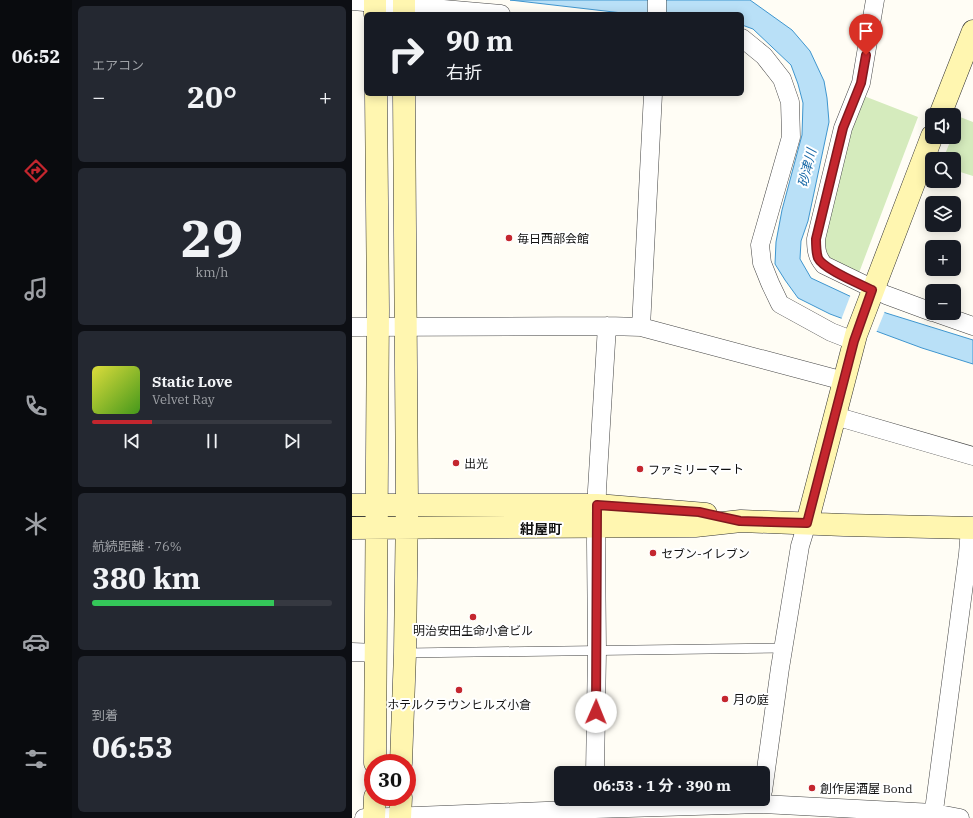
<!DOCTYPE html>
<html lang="ja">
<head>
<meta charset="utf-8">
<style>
	:root { --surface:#171b24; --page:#242831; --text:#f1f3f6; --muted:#9ea1a6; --line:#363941; --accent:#c4262e }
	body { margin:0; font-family:"IBM Plex Serif","Noto Sans JP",serif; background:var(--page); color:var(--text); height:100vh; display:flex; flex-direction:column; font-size:15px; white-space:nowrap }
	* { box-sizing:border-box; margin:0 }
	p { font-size:13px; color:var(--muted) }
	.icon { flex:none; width:22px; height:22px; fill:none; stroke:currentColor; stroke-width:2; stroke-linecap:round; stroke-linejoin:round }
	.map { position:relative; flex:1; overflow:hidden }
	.drawer { display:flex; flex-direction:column; gap:6px; padding:6px; background:#0d0f14; width:280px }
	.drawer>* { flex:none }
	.guide { position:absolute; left:12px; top:12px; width:380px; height:84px; border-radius:6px; box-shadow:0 2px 10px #0003; background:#171b24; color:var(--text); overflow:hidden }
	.tools { position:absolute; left:573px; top:108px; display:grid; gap:8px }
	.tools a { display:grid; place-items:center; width:36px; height:36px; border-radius:6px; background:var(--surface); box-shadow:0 2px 10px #0003; font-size:20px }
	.speed { position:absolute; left:12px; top:754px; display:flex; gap:8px; font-size:20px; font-weight:700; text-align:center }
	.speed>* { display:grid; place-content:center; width:52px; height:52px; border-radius:50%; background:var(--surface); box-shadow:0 2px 10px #0003; line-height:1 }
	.speed .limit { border:6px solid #d22; background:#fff; color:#111 }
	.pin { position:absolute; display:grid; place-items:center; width:34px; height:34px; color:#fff; margin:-41px -17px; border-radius:50% 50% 50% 0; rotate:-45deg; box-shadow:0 0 4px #0007 }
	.pin .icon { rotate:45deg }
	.me { position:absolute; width:44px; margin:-22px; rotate:1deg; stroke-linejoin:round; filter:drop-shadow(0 0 3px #0008) }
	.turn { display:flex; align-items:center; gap:14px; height:84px; padding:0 16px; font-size:18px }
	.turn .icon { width:52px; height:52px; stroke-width:2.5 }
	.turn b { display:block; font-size:28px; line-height:34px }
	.big { font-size:30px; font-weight:700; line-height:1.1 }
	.drawer .tile { flex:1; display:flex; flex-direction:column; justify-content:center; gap:6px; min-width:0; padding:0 14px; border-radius:6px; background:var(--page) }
	.drawer .dial { align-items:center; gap:0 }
	.dial b { font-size:52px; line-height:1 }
	.song { display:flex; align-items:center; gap:12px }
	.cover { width:48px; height:48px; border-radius:6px; background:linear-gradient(135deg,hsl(60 70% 55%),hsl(100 70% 35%)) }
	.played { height:4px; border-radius:2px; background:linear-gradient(90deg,var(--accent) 25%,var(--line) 25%) }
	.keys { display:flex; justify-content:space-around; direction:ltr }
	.heat { display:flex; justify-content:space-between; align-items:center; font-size:22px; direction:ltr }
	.charge { height:6px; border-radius:3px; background:linear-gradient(90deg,#34c759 76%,var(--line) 0) }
	.trip { position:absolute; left:202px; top:766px; width:216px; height:40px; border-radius:6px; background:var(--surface); box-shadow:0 2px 10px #0003; font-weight:700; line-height:40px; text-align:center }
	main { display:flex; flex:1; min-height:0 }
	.menu { display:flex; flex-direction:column; width:72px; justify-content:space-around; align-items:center; background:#090b0e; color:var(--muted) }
	.menu .icon { width:28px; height:28px }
	.menu .on { color:var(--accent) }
	.menu b { font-size:18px; color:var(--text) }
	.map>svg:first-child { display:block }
	.green { fill:#d5ebbd }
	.water { fill:#b9e0f7; stroke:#3f96cf }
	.pier { fill:#fffdf5 }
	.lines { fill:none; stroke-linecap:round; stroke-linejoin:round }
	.lane-casing { stroke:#444; stroke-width:10 }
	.street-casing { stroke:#444; stroke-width:19 }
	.secondary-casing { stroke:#333; stroke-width:23 }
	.lane { stroke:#fff; stroke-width:9 }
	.street { stroke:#fff; stroke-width:18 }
	.secondary { stroke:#fff6b0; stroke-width:22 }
	.route-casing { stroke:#7f191e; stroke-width:10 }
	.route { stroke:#c4262e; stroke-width:7 }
	.poi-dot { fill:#c4262e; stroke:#fff; stroke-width:1.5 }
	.labels { text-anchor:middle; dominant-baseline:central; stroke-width:4; stroke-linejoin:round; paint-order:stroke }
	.poi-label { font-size:12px; fill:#111; stroke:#fff; text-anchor:start }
	.water-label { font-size:13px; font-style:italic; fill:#1768a6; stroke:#fff }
	.quarter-label { font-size:14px; font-weight:bold; fill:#111; stroke:#fff }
</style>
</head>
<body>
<main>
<nav class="menu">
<b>06:52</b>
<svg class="icon on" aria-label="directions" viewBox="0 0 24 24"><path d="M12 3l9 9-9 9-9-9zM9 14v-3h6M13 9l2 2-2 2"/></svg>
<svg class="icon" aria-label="music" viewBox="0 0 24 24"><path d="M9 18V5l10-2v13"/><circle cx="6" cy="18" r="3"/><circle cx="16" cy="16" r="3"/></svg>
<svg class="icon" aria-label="phone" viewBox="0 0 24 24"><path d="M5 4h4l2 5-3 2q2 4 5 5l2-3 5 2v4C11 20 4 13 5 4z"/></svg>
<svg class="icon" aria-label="climate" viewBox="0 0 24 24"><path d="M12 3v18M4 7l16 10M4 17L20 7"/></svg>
<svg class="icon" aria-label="car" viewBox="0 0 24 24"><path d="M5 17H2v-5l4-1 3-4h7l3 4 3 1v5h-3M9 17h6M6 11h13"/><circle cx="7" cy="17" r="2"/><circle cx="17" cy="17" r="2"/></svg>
<svg class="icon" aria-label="filters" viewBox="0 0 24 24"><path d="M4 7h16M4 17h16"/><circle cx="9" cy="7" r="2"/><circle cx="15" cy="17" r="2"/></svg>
</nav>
<section class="drawer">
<div class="tile"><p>エアコン</p>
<div class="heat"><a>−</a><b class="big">20°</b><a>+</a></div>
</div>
<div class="tile dial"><b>29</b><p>km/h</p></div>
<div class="tile">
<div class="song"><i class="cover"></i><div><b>Static Love</b><p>Velvet Ray</p></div></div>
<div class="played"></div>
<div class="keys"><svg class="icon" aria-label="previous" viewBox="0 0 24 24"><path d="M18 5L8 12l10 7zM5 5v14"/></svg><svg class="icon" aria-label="pause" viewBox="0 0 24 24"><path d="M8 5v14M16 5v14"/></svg><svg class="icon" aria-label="next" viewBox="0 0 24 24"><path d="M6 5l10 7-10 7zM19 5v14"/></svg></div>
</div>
<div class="tile"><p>航続距離 · 76%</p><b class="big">380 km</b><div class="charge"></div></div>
<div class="tile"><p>到着</p><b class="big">06:53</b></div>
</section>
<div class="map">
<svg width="621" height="818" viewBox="0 0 621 818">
	<rect width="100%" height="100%" fill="#fffdf5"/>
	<path class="green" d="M512,96L566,117L505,278L472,260L469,250L497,131Z
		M608,117L621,122V176L602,170V159H591L600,137H602V132Z"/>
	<path class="water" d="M158,0H398L440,30L458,51L472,81L475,98L477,122L456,221L449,241L448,259L459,278L534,313L621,340V364L570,348L478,314L446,298L433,280L423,264L424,242L430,210L450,135L451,103L446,84L439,65L401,29L390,25V14H279Z"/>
	<path class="pier" d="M499,294L533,311L524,333L489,320Z"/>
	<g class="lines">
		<g class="lane-casing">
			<path id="lane" d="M53,653L432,648"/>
		</g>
		<g class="street-casing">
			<path id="street" d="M523,0L509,83L491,128L464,239C464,250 465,257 472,265L534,295L580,312
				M0,1L149,14
				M305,14V0
				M390,38L412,56L430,79L438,102L439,137L408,245L410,263L418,283L428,304L479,332L502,341
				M584,313L621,326
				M0,327L255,326L289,327L492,381
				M289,327L301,94
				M483,416L621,456
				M0,652L25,653
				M243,773L245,651L244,542L245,490L255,326
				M411,791L428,668L448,546L455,523
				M12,818L243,809L409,804L582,813L608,818
				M581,818L616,554L618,528"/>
		</g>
		<g class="secondary-casing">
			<path id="secondary" d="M23,14V0
				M52,14V0
				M588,115L621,31
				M0,505H245L354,514
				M455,523L504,335L580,136
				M0,528L343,526L389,521L492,525L621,528
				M23,763L26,309L24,94
				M49,763L53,653L55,504L52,94
				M22,818L23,797
				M48,818L49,797"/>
		</g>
		<use href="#lane" class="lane"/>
		<use href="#street" class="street"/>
		<use href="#secondary" class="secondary"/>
	</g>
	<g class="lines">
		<g class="route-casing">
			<path id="route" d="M244,712L245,505L347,512L388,521L455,523L502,341L520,290C508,284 471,269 466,258C464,252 464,245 464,239L491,128L509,83L514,55"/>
		</g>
		<use href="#route" class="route"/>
	</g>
	<g class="poi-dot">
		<circle cx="157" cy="238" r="4"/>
		<circle cx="104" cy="463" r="4"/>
		<circle cx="288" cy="469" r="4"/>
		<circle cx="301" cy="553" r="4"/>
		<circle cx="121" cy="617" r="4"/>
		<circle cx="107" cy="690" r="4"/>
		<circle cx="373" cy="699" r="4"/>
		<circle cx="460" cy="788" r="4"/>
	</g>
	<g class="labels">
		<g class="poi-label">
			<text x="165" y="238">毎日西部会館</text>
			<text x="112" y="463">出光</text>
			<text x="296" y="469">ファミリーマート</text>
			<text x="309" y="553">セブン-イレブン</text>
			<text x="121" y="630" text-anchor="middle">明治安田生命小倉ビル</text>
			<text x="381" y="699">月の庭</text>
			<text x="107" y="704" text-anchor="middle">ホテルクラウンヒルズ小倉</text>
			<text x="468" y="788">創作居酒屋 Bond</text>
		</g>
		<g class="water-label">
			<text transform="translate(455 168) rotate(-76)">砂津川</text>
		</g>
		<g class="quarter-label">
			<text x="189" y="529">紺屋町</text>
		</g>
	</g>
</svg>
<div class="tools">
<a><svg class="icon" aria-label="sound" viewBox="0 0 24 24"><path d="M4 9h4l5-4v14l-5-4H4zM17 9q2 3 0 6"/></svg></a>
<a><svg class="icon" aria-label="search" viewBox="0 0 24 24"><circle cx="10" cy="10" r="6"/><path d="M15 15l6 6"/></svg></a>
<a><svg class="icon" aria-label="layers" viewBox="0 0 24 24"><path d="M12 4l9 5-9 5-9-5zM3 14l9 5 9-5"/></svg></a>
<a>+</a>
<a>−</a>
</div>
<div class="speed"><div class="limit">30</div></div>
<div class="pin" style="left:514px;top:55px;background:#d93025"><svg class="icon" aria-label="arrive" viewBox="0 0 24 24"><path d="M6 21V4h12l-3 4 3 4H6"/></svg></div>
<svg class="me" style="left:244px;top:712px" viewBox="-20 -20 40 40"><circle r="19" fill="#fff"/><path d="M0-13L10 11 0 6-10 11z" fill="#c4262e"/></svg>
<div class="trip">06:53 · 1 分 · 390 m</div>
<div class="guide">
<div class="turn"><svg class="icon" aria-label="right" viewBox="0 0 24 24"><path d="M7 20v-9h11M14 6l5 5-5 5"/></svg><div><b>90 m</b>右折</div></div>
</div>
</div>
</main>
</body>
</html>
